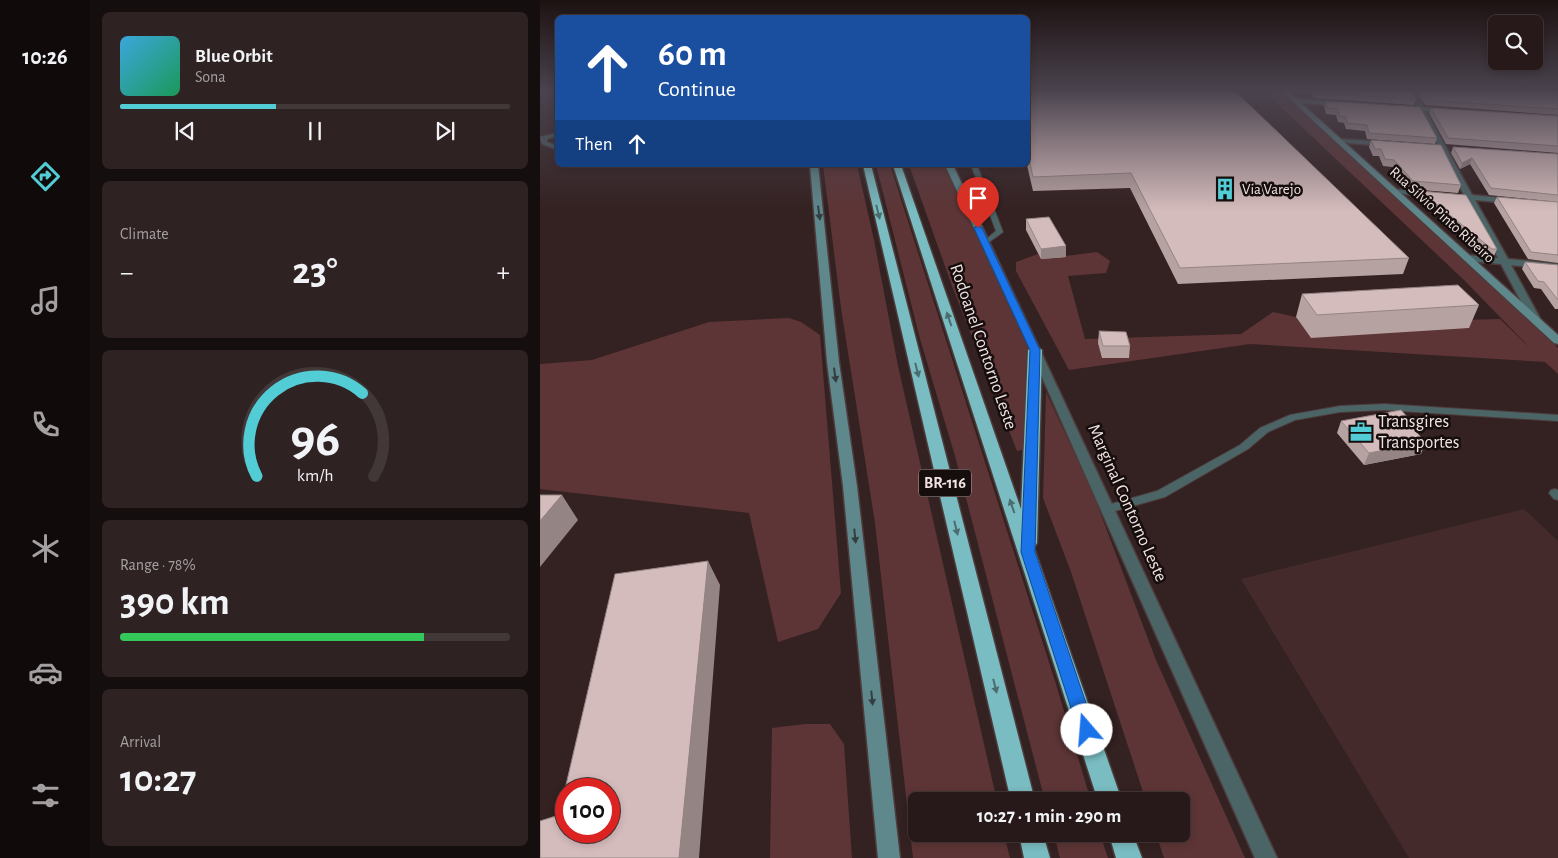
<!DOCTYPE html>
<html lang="en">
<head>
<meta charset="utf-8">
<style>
	:root { --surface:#271919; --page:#2f2222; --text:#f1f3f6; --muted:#a4a0a2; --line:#433838; --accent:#52ccd5 }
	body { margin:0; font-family:"Alegreya Sans",sans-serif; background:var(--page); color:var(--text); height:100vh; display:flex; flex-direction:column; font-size:19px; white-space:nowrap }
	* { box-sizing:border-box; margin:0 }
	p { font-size:16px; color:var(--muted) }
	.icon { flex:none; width:28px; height:28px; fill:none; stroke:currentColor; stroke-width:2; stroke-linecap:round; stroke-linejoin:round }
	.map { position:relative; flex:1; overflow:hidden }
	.side { display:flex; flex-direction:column; gap:12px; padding:12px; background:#150e0e; width:450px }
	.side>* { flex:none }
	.guide { position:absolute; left:15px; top:15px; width:475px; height:152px; border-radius:8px; box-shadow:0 2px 8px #0003,0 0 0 1px var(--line); background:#1a4fa0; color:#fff; overflow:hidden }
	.fabs { position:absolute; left:948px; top:15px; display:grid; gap:10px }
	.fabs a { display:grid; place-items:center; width:55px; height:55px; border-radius:8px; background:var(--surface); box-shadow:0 2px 8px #0003,0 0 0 1px var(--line); font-size:25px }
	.speed { position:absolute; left:15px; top:778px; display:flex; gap:10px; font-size:25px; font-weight:700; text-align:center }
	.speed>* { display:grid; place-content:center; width:65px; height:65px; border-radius:50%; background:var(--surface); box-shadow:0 2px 8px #0003,0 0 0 1px var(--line); line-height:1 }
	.speed .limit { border:8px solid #d22; background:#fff; color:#111 }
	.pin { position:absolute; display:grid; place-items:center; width:42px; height:42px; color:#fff; margin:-51px -21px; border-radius:50% 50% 50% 0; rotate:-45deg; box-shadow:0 0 5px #0007 }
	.pin .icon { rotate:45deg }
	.me { position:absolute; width:55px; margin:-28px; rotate:342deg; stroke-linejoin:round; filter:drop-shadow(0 0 4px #0008) }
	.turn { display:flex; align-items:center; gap:18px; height:105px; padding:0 20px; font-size:22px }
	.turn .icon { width:65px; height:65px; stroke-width:2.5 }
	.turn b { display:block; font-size:35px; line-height:42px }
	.then { display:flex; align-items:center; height:48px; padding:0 20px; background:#0003; gap:10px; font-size:19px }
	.big { font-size:38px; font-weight:600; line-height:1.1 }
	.side .tile { flex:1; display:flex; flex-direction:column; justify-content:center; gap:8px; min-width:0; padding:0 18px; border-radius:8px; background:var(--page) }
	.side .dial { align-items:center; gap:0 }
	.dial svg { height:130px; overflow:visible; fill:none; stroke:var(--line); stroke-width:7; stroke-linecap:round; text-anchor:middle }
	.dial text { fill:var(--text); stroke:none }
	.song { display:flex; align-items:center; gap:15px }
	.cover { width:60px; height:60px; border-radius:8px; background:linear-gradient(135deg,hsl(200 70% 55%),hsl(150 70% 35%)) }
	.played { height:5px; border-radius:2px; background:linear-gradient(90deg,var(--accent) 40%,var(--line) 40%) }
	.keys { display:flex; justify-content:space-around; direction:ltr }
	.heat { display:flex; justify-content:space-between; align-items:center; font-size:28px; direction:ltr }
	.charge { height:8px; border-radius:4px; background:linear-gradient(90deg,#34c759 78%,var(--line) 0) }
	.trip { position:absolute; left:368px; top:792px; width:282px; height:50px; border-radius:8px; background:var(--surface); box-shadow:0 2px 8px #0003,0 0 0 1px var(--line); font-weight:600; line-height:50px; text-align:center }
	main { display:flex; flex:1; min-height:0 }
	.tab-bar { display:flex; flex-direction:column; width:90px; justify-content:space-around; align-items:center; background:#100a0a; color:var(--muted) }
	.tab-bar .icon { width:35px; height:35px }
	.tab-bar .current { color:var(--accent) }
	.tab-bar b { font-size:22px; color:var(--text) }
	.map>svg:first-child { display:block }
	.built { fill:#442a2b }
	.green { fill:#5d3536 }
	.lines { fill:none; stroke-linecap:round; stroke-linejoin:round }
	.lane-casing { stroke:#4e3c3c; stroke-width:2 }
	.street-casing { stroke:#4e3c3c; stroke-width:3 }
	.secondary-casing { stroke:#4e3c3c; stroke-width:3 }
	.highway-casing { stroke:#4e3c3c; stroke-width:3 }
	.lane { fill:#4b6567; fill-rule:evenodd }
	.street { fill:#4b6567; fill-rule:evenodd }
	.secondary { fill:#5e888c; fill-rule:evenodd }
	.highway { fill:#79bcc1; fill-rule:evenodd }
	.wall { fill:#b7a2a2 }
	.shaded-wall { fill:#958484 }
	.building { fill:#d5bcbc; stroke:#958484; fill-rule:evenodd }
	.oneway { fill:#4c6d70 }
	.oneway2 { fill:#333e40 }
	.route { fill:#1a73e8; stroke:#114b97 }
	.labels { text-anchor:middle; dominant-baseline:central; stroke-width:5; stroke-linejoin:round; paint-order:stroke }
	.far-poi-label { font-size:15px; fill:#f1e3e3; stroke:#160d0d; text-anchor:start }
	.far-street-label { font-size:15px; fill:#f1e3e3; stroke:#160d0d }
	.shield { fill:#160d0d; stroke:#afa3a3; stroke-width:1 }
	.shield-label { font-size:16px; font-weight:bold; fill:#f1e3e3 }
	.street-label { font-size:18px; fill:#f1e3e3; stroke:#160d0d }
	.poi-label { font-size:18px; fill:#f1e3e3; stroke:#160d0d; text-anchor:start }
</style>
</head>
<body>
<main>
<nav class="tab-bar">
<b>10:26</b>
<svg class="icon current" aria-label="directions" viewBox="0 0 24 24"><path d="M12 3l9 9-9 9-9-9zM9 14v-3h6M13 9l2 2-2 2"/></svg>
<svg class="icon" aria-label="music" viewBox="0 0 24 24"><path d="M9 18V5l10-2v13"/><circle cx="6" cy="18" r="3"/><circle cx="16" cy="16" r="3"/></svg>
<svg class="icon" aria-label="phone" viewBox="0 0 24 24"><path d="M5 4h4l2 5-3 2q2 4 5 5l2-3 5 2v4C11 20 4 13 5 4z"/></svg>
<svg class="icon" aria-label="climate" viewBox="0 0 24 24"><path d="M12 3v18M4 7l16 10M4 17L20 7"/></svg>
<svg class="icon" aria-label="car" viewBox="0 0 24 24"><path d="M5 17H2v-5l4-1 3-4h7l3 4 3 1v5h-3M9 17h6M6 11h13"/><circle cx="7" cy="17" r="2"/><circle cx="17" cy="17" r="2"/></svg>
<svg class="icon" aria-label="filters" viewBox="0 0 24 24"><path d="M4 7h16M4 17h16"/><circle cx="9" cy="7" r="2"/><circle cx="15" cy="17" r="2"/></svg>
</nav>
<section class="side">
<div class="tile">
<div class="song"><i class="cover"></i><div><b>Blue Orbit</b><p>Sona</p></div></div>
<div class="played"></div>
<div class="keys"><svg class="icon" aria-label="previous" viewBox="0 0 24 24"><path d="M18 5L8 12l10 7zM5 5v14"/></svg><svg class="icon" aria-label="pause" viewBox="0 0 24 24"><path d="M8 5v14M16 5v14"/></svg><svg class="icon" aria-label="next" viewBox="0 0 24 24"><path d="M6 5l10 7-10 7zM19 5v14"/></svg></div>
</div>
<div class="tile"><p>Climate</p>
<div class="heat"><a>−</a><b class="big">23°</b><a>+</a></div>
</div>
<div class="tile dial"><svg viewBox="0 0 100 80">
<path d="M14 69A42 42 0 1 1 86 69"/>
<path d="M14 69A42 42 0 0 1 79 18" stroke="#52ccd5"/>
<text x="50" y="56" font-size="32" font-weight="700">96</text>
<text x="50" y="72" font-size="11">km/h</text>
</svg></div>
<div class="tile"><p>Range · 78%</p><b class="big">390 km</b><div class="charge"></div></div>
<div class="tile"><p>Arrival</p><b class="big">10:27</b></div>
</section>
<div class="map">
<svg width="1018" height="858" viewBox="0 0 1018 858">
	<rect width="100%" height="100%" fill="#342121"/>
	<path class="built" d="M984,509L1018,541V858H869L701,579Z"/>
	<path class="green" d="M724,91H742L1018,348V374L1005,362L710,344L529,370L476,271V262L498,254L502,259L557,252L570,261L566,273L528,276L545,339L701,334L733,312L756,317L771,338L922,320L960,319L991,349L925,281Z
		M283,165H317L334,240L358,366L457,801H376V834H464L470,858H373L335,523L301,308Z
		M336,165H350L515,681L551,801H505L415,456L380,339Z
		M369,165H405L489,349L486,449L477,451L412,286Z
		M249,318L261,322L280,335L301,593L278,629L238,642L209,513L0,489V364L52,360L169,322Z
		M506,392L552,491L616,660L705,858H624L616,834H641V801H606L531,572L503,498Z
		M265,724H290L304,744L312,858H230L232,728Z
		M514,834H560L568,858H520Z"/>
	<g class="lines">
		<g class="lane-casing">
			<path id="lane" d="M18,133V136L7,139V142L18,146V150L2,144L0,137Z
				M431,165H437L463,232L445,245L443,244V242L456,231Z
				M844,404L1018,415V421L844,410L800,412L755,420L728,432L708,449L625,497L568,513L564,512L562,509L564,506L617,491L700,445L720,428L750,415L800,406Z
				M1015,489L1018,490V500L1014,499L1009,493L1011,490Z"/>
		</g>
		<g class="street-casing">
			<path id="street" d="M869,91H875L932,195L971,199L975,201L971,203L935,200L968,259L1018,264V270L971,265L1002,322L1001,324H993L992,322L961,264L927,261L922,258L927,255L958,258L927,200L920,197L924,195Z
				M798,139L846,142L849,144L846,146L796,142L795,141Z
				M851,189L894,193L898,195L894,197L854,193L850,191Z
				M495,347L500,350L737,858H715L490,350Z"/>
		</g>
		<g class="secondary-casing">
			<path id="secondary" d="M741,91H747L757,99L803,103L801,106L761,103L1018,335V344L1014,343Z
				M865,106L908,109L911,111L908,113L863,109Z
				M270,165H278L299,362L317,486L360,858H338L303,486L287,362Z
				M405,165H413L500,350L499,352L495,353L490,350Z"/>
		</g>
		<g class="highway-casing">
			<path id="highway" d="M323,165H331L495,801H471Z
				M353,165H361L481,509L488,350L495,346L502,350L497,543L494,548L582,801H558Z
				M479,834H503L510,858H484Z
				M569,834H593L602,858H576Z"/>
		</g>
		<use href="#lane" class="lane"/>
		<use href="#street" class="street"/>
		<use href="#secondary" class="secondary"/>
		<use href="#highway" class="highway"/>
	</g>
	<path class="wall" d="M488,91L869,258L863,274L638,284L590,188L493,191L487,165Z
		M760,91H872L876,99L874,105L773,98L772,92H760Z
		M876,91H1018V115L885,105Z
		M786,101L897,138L895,144L827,139L825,131L806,129L804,123L798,122L796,115L786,114L784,106Z
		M891,108L1018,116V153L906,144L889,113Z
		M831,140L921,185L918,193L870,189L852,167L843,166L839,156H833L829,147Z
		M913,147L1018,154V202L949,195L930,164L920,169L911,153Z
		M880,191L957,249L954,256L949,255L878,197Z
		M957,197L1018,202V263L988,259L954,203Z
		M486,219L526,257L501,259L486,230Z
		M985,262L1018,265V309H1015L1001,289L994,288L982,269Z
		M762,294L939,305L929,328L771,338L756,317Z
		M559,331L590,346L589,358H562L558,343Z
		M801,421L879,430L878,433L881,454L824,465L797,433Z"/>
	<path class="shaded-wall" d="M932,158L930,164L920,169L922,163Z
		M526,246V257L501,259V249Z
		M886,442L881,454L824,465L829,453Z
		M22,495L38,520L0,567V521Z
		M168,561L180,585L159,858H139Z"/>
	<path class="building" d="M488,91H695L869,258L640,268L591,173L493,177L488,154Z
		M774,91H872L876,99L774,93Z
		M881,91H1018V109L887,100Z
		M786,101L880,107L897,138L829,133L827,125L807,123L806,117L799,116L798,109L787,108Z
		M891,108L1018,116V146L908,138Z
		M831,140L901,145L921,185L873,181L854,160L845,159L841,149H835Z
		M913,147L1018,154V195L951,188L932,158L922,163Z
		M880,191L926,195L957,249H952Z
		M957,197L1018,202V255L991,252Z
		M509,217L526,246L501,249L486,219Z
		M985,262L1018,265V300L1004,282L998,281Z
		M918,285L939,305L777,315L762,294Z
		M559,331L586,332L590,346H563Z
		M861,410L879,430L875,431L886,442L829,453L801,421Z
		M0,495H22L0,521Z
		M168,561L139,858H0V821L19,815L75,574ZM26,789H69V831H26Z"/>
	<defs><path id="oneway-solid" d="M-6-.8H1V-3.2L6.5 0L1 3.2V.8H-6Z" transform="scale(1.25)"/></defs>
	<g class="oneway">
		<use href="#oneway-solid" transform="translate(338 212) rotate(76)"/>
		<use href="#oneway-solid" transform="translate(409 319) rotate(-109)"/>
		<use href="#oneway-solid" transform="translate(377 370) rotate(76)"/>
		<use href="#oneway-solid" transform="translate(472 506) rotate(-109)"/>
		<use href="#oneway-solid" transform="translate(416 528) rotate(76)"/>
		<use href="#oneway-solid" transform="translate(455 686) rotate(76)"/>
	</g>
	<g class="oneway2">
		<use href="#oneway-solid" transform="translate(279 213) rotate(82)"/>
		<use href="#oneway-solid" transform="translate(295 375) rotate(82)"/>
		<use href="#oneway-solid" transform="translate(315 536) rotate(84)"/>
		<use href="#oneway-solid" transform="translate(332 698) rotate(84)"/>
	</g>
	<linearGradient id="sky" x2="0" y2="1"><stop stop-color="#1d1212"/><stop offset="0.43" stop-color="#4a434e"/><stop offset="1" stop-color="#4a434e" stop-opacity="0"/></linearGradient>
	<rect width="1018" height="211" fill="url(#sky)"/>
	<path class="route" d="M438,225L442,228L500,350L495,552L555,730L553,736L547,738L541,736L538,730L481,552L490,350L434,228Z"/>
	<defs>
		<g id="building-bare" transform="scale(1.725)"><path d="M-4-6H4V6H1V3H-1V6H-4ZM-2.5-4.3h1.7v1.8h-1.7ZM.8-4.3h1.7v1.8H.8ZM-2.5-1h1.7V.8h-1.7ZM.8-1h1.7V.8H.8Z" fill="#52ccd5" stroke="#160d0d" stroke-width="2.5" paint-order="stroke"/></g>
		<g id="office-bare" transform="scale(1.725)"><path d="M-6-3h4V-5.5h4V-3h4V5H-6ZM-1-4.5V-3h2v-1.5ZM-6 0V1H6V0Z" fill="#52ccd5" stroke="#160d0d" stroke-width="2.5" paint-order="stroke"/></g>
	</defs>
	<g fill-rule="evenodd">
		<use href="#building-bare" x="685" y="189"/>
		<use href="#office-bare" x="821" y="432"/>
	</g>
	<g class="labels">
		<g class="far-poi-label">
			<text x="702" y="189">Via Varejo</text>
		</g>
		<g class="far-street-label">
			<text transform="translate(902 215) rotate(42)">Rua Sílvio Pinto Ribeiro</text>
		</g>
		<rect class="shield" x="379" y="469.5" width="52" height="27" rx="4"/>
		<g class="shield-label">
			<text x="405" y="483">BR-116</text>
		</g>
		<g class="street-label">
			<text transform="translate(443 347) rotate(71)">Rodoanel Contorno Leste</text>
			<text transform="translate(587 503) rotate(66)">Marginal Contorno Leste</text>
		</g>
		<g class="poi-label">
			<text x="838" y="422">Transgires<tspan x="838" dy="21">Transportes</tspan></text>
		</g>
	</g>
</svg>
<div class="fabs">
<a><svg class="icon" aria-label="search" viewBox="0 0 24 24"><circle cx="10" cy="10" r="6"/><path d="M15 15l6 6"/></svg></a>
</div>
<div class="speed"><div class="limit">100</div></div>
<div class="pin" style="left:438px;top:228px;background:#d93025"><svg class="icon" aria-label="arrive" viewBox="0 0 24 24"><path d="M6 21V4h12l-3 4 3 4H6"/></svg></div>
<svg class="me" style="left:547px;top:730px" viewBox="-20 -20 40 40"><circle r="19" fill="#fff"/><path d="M0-13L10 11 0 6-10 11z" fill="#1a73e8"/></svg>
<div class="trip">10:27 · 1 min · 290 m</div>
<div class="guide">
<div class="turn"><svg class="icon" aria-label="ahead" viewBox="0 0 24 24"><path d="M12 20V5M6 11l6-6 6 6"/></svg><div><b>60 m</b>Continue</div></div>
<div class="then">Then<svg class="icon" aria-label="ahead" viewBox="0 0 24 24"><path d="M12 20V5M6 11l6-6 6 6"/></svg></div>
</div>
</div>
</main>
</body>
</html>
